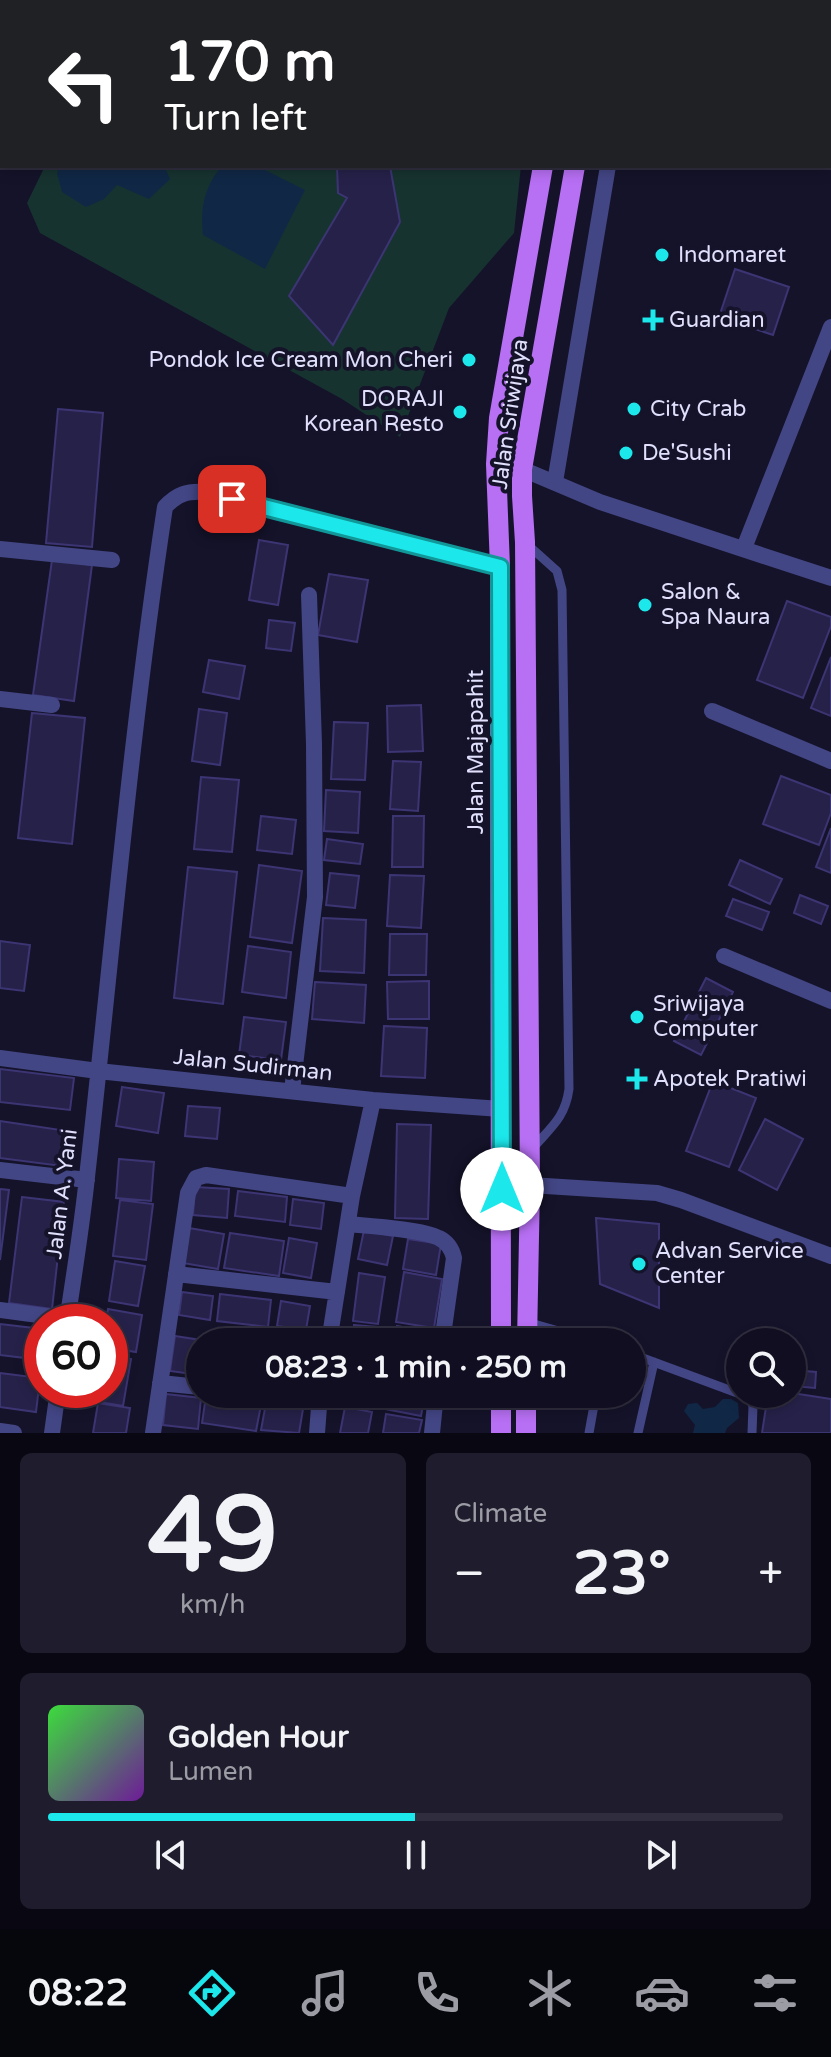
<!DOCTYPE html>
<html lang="en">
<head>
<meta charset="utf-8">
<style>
	:root { --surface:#100e20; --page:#1e1c2d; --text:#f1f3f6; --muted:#9c9ca5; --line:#302e3e; --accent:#1ce8ec }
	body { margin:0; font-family:"Varela Round",sans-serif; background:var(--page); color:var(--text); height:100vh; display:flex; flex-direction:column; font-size:30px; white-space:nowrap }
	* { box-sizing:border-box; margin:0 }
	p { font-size:26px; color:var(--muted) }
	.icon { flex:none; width:44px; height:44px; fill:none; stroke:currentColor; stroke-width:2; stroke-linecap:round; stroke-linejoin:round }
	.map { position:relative; height:1433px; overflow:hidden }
	.side { display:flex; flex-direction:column; gap:20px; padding:20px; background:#090812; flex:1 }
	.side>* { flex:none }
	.banner { position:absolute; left:0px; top:0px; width:832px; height:168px; box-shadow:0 4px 12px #0003,0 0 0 2px var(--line); background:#202124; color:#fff; overflow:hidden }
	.controls { position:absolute; left:726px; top:1328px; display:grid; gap:16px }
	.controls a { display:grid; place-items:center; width:80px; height:80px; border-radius:50%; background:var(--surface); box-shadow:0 4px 12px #0003,0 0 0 2px var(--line); font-size:40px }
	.speed { position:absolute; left:24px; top:1304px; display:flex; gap:16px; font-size:40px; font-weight:700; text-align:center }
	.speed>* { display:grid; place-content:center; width:104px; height:104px; border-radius:50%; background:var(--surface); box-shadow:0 4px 12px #0003,0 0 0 2px var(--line); line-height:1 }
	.speed .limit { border:12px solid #d22; background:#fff; color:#111 }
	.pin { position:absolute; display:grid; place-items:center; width:68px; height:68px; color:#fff; margin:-34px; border-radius:16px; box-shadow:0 4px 12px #0006 }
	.me { position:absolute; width:88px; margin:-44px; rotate:0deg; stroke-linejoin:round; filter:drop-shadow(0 0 6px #0008) }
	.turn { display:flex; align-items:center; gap:28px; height:168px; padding:0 32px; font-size:36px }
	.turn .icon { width:104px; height:104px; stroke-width:2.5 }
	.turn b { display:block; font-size:56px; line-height:68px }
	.big { font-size:60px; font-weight:700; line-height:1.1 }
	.side .card { flex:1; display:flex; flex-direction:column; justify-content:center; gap:12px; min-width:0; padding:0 28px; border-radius:12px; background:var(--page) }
	.side .dial { align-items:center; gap:0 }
	.dial b { font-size:104px; line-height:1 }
	.song { display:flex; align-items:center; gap:24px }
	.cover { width:96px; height:96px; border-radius:12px; background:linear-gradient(135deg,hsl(120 70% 55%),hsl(280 70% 35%)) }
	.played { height:8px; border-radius:4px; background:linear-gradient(90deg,var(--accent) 50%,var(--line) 50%) }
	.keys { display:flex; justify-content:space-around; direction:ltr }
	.heat { display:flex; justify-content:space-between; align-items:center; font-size:44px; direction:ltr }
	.side .tiles { flex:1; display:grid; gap:20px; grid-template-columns:1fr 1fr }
	.card:last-child { grid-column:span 2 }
	.trip { position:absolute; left:186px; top:1328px; width:460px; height:80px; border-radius:40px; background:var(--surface); box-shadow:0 4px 12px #0003,0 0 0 2px var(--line); font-weight:700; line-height:80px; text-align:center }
	.tab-bar { display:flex; height:128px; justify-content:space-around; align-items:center; background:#06060d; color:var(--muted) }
	.tab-bar .icon { width:56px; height:56px }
	.tab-bar .selected { color:var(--accent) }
	.tab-bar b { font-size:36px; color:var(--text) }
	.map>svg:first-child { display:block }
	.green { fill:#173330 }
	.water { fill:#102846 }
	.building { fill:#262149; stroke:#3c3573; stroke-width:2 }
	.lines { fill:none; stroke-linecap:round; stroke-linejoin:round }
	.service { stroke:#434685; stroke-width:9 }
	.minor { stroke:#434685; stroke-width:16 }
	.primary { stroke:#b76ff3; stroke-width:20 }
	.route-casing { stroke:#129799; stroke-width:20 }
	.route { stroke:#1ce8ec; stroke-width:14 }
	.poi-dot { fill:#1ce8ec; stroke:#15132a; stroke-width:3 }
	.labels { text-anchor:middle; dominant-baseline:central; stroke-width:8; stroke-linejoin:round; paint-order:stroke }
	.poi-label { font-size:22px; fill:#e0dffc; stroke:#15132a; text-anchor:start }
	.street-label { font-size:22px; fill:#e0dffc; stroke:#15132a }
</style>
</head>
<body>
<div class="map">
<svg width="831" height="1433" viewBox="0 0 831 1433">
	<rect width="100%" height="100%" fill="#15132a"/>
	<path class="green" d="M45,166H521L514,233L449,308L400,437L342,399L40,233L27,203Z"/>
	<path class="water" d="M60,166H164L170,179L149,199L117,185L104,199L86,207L62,192L57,173Z
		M222,166H257L305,190L265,269L203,235C200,208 204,187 222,166Z
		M723,1399H731L738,1403L739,1418L727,1428L725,1433H693L695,1425L684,1411L688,1404L697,1403L703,1409L715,1407Z"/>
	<path class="building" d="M681,0H762V2H680Z
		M337,166H390L400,222L333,345L289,296L347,198L338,193Z
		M735,269L789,287L773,335L719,317Z
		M58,409L103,413L92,547L46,543Z
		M259,540L288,545L278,605L249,600Z
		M52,560L92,565L74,701L33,695Z
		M329,574L368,580L357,642L318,635Z
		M787,601L831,617V626L803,698L757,680Z
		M269,620L295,623L291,651L266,648Z
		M831,657V716L811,708Z
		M209,660L245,666L239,699L203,692Z
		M421,705L423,751L388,752L387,706Z
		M199,709L227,713L220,765L192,761Z
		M32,713L85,718L72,844L18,838Z
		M334,722L368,723L365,780L331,779Z
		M393,761L421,762L418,811L390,809Z
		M781,776L831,795V813L819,845L763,824Z
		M201,777L239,780L232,852L194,849Z
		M326,790L360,792L358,833L324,831Z
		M261,816L296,820L292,854L257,850Z
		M393,816H424L423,867H392Z
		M831,828V873L816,867Z
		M327,839L363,844L360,864L324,860Z
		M740,860L782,879L770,904L729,885Z
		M259,865L302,871L292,943L250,937Z
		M188,867L237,872L223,1004L174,998Z
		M330,873L359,876L355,908L326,905Z
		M390,875L424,876L421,928L387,926Z
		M800,895L828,906L821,924L794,913Z
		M733,899L769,912L762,930L726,916Z
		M323,918L366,920L364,973L320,971Z
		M390,934H427L426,975H389Z
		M0,941L30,945L24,991L0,988Z
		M248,946L291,952L286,998L242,992Z
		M706,978L733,992L701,1055L674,1041Z
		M429,981V1019H388L387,982Z
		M315,982L366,985L364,1023L312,1019Z
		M244,1017L286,1022L281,1060L239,1055Z
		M384,1026L427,1028L425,1078L381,1076Z
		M0,1069L74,1078L70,1110L0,1102Z
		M713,1081L756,1098L729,1167L686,1151Z
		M122,1087L164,1093L158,1133L116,1126Z
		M188,1106L220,1108L217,1139L185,1136Z
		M765,1119L803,1139L777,1190L739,1170Z
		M0,1121L74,1132L69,1167L0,1158Z
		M397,1124L431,1125L428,1219L395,1218Z
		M119,1159L154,1162L151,1201L116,1198Z
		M195,1187L229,1189L227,1218L193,1215Z
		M0,1189L9,1190L0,1260Z
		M238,1191L287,1197L285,1222L235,1216Z
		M22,1197L64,1202L52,1309L9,1303Z
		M293,1199L324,1203L321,1229L290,1225Z
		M120,1200L153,1204L146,1260L113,1256Z
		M596,1218L659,1224V1308L600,1284Z
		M189,1228L224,1234L218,1269L183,1263Z
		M364,1230L393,1236L387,1265L358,1259Z
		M230,1233L284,1241L279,1276L224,1268Z
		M289,1238L317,1243L311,1278L283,1273Z
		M408,1239L441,1244L436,1275L403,1269Z
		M115,1261L145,1266L138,1306L109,1301Z
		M404,1272L442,1279L434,1328L396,1322Z
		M359,1273L385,1277L378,1324L353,1321Z
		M182,1292L213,1296L210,1320L179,1315Z
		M220,1294L271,1300L268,1327L217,1321Z
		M281,1301L310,1306L306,1330L277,1326Z
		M108,1309L142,1315L136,1352L110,1348V1322H106Z
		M0,1324L42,1329V1360L0,1355Z
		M354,1325L377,1327L376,1342H353Z
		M397,1326L431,1332L429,1342H394Z
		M175,1336L214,1342H200V1375L170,1371Z
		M110,1356L131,1359L123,1406L94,1401L96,1390H110Z
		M792,1370L816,1372L815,1388L792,1386Z
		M0,1373L40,1378L36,1412L0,1407Z
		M792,1393L831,1399V1433H762L768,1394Z
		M166,1394L201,1398L198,1429L163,1425Z
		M345,1394H372L371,1403L344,1399Z
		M388,1394H425L421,1416L385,1409Z
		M206,1396L261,1405L256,1431L202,1423Z
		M98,1403L130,1408L126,1433H93Z
		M266,1403L303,1409L299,1433L261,1430Z
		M345,1407L372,1412L368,1433H340Z
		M386,1414L422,1420L419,1433H383Z"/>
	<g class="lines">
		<path class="service" d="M528,545L557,571L562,590L569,1089C565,1118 551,1127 533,1148
			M527,1322L597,1342
			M632,1354L740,1394
			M740,1394L749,1398L753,1406L752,1433
			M589,1433L596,1394
			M638,1433L654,1362"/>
		<path class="minor" d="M388,0L393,2
			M830,76L831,77
			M522,469L600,502L831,578
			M555,482L608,166
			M744,548L831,327
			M0,549L112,560
			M0,699L52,705
			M712,711L831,761
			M724,956L831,1001
			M0,1058L98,1071L373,1100L501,1109
			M292,1091L315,897L314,744L309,595
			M0,1170L87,1180
			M530,1185L657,1193L681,1200L831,1256
			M348,1224C370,1226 422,1229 439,1238C447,1242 452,1249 454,1258L442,1342
			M176,1274L337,1292
			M0,1310L68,1319
			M67,1322C74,1274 82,1226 87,1177C112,954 131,730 165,507C177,494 187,491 204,492L500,567
			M329,1342L352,1196L373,1100
			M160,1383L200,1387
			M277,1394L320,1398
			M0,1431L14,1433
			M52,1433L58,1390
			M153,1433L188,1193L196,1178L206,1175L352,1196
			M317,1433L320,1394
			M432,1433L436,1394"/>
		<path class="primary" d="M601,0L605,2V0
			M576,2L577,0
			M501,1342L500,567L496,464L499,418L543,166
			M527,1342L530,1185L525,542L522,496V469L575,166
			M526,1394V1433
			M501,1433V1394"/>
	</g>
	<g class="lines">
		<g class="route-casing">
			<path id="route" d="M232,499L500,567L502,1189"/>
		</g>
		<use href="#route" class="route"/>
	</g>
	<g class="poi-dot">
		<circle cx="662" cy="255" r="8"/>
		<path d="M649 308h8v8h8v8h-8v8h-8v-8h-8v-8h8z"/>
		<circle cx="469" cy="360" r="8"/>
		<circle cx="634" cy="409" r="8"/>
		<circle cx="460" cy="412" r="8"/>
		<circle cx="626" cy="453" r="8"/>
		<circle cx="645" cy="605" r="8"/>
		<circle cx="637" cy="1017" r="8"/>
		<path d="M633 1067h8v8h8v8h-8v8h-8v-8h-8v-8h8z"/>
		<circle cx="639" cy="1264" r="8"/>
	</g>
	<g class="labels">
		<g class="poi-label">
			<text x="678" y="255">Indomaret</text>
			<text x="669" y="320">Guardian</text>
			<text x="453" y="360" text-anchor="end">Pondok Ice Cream Mon Cheri</text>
			<text x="444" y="399" text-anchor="end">DORAJI<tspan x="444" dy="25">Korean Resto</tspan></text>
			<text x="650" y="409">City Crab</text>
			<text x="642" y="453">De'Sushi</text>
			<text x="661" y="592">Salon &amp;<tspan x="661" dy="25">Spa Naura</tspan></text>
			<text x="653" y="1004">Sriwijaya<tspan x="653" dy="25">Computer</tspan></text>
			<text x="653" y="1079">Apotek Pratiwi</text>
			<text x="655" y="1251">Advan Service<tspan x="655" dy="25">Center</tspan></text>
		</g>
		<g class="street-label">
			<text transform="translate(510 414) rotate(-82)">Jalan Sriwijaya</text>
			<text transform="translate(476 752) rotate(-90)">Jalan Majapahit</text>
			<text transform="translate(253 1065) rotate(6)">Jalan Sudirman</text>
			<text transform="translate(62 1194) rotate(-83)">Jalan A. Yani</text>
		</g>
	</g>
</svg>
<div class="controls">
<a><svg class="icon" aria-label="search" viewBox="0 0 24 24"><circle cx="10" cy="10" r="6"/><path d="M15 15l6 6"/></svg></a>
</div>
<div class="speed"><div class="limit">60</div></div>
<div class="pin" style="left:232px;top:499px;background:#d93025"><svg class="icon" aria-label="arrive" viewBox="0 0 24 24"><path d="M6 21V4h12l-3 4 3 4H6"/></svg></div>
<svg class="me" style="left:502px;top:1189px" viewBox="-20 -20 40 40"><circle r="19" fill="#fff"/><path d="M0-13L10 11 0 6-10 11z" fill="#1ce8ec"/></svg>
<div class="trip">08:23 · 1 min · 250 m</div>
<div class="banner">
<div class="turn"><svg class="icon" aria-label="left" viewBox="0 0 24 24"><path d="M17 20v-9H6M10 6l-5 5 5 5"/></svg><div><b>170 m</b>Turn left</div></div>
</div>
</div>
<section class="side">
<div class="tiles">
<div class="card dial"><b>49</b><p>km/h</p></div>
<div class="card"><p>Climate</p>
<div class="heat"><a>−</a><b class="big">23°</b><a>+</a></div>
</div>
<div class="card">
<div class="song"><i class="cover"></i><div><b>Golden Hour</b><p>Lumen</p></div></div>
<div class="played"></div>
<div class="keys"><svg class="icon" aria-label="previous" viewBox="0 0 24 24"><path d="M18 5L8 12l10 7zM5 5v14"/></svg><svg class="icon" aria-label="pause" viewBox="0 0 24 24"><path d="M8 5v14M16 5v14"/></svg><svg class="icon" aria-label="next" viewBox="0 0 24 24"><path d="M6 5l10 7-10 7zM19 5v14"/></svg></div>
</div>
</div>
</section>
<nav class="tab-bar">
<b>08:22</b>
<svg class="icon selected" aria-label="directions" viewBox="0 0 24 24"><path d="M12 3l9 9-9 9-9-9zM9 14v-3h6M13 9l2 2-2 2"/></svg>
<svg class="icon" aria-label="music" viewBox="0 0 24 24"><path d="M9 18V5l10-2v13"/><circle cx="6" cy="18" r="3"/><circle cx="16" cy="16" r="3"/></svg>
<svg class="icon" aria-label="phone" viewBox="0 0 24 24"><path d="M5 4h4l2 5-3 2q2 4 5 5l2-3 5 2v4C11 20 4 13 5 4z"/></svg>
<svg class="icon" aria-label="climate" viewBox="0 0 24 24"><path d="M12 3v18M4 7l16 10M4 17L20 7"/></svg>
<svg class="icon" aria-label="car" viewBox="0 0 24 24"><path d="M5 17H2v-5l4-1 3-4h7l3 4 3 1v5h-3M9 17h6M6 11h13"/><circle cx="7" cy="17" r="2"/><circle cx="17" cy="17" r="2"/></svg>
<svg class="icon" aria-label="filters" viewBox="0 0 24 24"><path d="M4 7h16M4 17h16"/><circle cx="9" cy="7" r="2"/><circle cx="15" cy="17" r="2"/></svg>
</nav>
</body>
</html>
